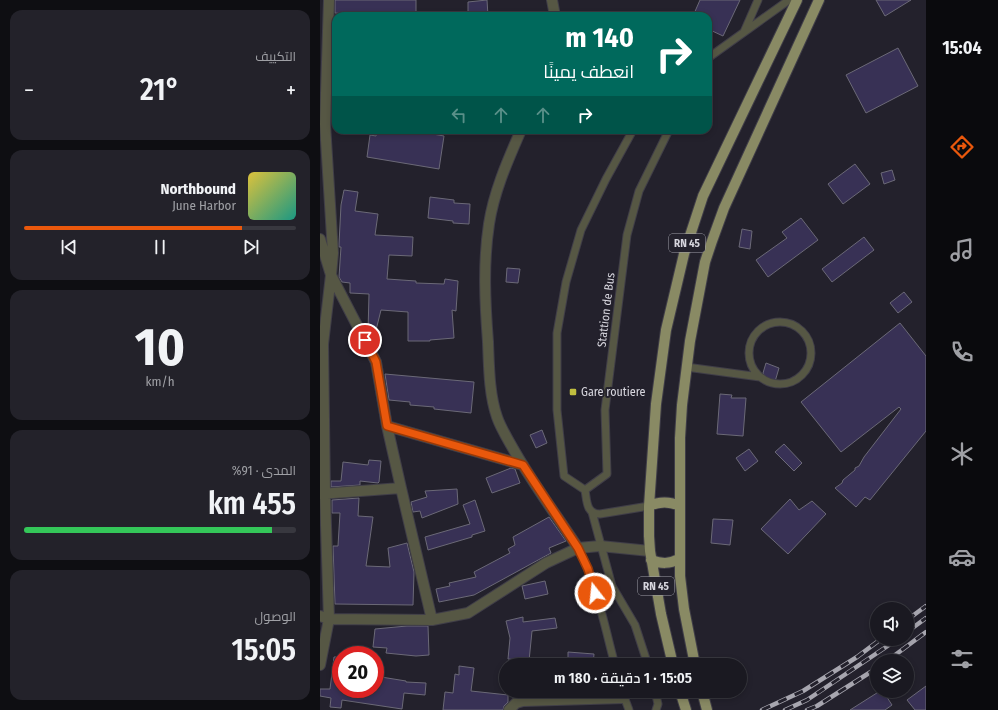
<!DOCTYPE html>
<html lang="ar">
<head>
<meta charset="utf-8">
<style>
	:root { --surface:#1a1921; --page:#23222a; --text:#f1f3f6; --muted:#9fa0a5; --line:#38383f; --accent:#ea580c }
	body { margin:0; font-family:"Fira Sans Condensed",Cairo,sans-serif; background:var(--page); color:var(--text); direction:rtl; height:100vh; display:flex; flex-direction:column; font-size:15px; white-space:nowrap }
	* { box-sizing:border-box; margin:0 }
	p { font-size:13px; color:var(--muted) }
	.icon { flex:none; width:22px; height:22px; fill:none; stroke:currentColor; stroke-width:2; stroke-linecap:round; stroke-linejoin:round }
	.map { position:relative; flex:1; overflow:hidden; direction:ltr }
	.sheet { display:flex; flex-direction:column; gap:10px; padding:10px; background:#0e0e12; width:320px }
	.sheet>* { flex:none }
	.top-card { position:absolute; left:12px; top:12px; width:380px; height:122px; border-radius:12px; box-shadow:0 2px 6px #0003,0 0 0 1px var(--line); direction:rtl; background:#00695c; color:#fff; overflow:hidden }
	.tools { position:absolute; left:550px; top:602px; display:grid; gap:8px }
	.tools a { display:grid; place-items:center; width:44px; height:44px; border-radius:50%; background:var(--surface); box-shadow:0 2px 6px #0003,0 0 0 1px var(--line); font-size:20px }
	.speed { position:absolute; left:12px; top:646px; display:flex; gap:8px; font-size:20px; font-weight:700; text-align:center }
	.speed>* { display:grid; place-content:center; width:52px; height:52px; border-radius:50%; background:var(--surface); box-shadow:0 2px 6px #0003,0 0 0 1px var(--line); line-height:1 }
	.speed .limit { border:6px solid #d22; background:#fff; color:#111 }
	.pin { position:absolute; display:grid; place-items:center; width:34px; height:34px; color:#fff; margin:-17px; border:2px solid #fff; border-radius:50%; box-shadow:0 1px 4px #0007 }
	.me { position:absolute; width:44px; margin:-22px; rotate:344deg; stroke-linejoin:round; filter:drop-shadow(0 0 3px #0008) }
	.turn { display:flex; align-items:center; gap:14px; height:84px; padding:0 12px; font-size:18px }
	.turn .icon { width:52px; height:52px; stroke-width:2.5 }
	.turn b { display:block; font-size:28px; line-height:34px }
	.lanes { display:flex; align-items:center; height:38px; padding:0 12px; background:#0003; justify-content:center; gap:20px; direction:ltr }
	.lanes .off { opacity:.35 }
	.big { font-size:30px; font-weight:600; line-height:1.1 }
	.sheet .card { flex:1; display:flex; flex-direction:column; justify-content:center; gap:6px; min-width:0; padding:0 14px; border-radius:12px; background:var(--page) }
	.sheet .dial { align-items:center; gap:0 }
	.dial b { font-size:52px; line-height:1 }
	.song { display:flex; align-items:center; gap:12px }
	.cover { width:48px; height:48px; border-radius:6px; background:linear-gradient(135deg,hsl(50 70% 55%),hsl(170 70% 35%)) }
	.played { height:4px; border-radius:2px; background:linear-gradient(90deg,var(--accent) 80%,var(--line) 80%) }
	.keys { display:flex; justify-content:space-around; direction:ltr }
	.heat { display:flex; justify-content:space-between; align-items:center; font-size:22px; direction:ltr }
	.charge { height:6px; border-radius:3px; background:linear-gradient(90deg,#34c759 91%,var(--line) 0) }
	.trip { position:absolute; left:179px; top:658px; width:248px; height:40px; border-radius:20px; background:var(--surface); box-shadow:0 2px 6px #0003,0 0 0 1px var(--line); font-weight:600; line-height:40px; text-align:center; direction:rtl }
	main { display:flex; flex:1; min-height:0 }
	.tab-bar { display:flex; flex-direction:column; width:72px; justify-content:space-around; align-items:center; background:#0a0a0d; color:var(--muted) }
	.tab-bar .icon { width:28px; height:28px }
	.tab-bar .current { color:var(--accent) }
	.tab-bar b { font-size:18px; color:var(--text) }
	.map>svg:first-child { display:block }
	.building { fill:#383155; stroke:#6b6977 }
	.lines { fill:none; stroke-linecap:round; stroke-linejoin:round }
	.service-casing { stroke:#403e48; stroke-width:9 }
	.minor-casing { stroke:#403e48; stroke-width:12 }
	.primary-casing { stroke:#403e48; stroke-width:12 }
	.service { stroke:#565744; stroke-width:7 }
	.minor { stroke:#565744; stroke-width:10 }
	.primary { stroke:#898a64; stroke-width:10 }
	.rail-casing { stroke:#a7a6af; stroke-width:4.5 }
	.rail { stroke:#23212c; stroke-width:3; stroke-dasharray:9; stroke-linecap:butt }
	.route-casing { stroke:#983908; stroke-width:10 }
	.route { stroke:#ea580c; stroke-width:7 }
	.poi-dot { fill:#c0be40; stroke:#23212c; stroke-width:1.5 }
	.labels { text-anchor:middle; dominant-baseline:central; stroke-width:4; stroke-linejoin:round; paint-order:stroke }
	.shield { fill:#23212c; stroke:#a1a0a9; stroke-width:1 }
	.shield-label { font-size:11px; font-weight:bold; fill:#d7d6de }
	.street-label { font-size:12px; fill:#d7d6de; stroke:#23212c }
	.poi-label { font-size:12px; fill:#d7d6de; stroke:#23212c; text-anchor:start }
</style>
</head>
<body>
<main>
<nav class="tab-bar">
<b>15:04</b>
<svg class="icon current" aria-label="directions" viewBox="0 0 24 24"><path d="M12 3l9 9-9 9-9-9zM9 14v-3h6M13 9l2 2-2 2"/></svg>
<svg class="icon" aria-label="music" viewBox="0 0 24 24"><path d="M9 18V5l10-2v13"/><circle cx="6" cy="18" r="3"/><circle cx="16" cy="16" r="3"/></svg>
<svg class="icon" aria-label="phone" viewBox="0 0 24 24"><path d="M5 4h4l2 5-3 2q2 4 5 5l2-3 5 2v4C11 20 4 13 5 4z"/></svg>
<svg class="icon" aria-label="climate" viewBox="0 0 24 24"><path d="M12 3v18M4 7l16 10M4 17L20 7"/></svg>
<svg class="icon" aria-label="car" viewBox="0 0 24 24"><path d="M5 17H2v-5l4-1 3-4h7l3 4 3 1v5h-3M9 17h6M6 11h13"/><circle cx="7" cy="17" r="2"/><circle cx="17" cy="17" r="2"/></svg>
<svg class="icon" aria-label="filters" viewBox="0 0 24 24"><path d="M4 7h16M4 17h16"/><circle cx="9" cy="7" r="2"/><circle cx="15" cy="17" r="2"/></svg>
</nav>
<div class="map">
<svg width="606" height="710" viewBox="0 0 606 710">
	<rect width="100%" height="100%" fill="#23212c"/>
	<path class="building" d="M15,0H96V16L51,13V16H26V14L15,13Z
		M167,0L168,16H148V2Z
		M380,0H420L403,36L388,29V16H373Z
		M556,0H591L565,16Z
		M578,48L598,86L546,113L526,75Z
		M57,130H90L124,136L119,169L47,157L50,135L56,136Z
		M535,164L550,184L523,204L508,184Z
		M572,170L575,180L564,184L561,173Z
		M24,190L38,192L35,211L58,214L55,235L93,237L92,256L69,255L67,279L96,281V283L124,284L125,279L138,281L136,311L132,310L134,338L110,340V341H88V312L61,310L53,342L48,332L49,294L30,293V283L22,282L19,277L21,247H19V244L21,205Z
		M110,197L134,200V203L150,204L149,224L133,223V221L108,218Z
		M481,218L498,240L448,277L436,260L467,238L462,232Z
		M422,229L432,231L430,249L419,247Z
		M544,237L554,250L512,282L502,269Z
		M187,268L200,269L198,283L186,282Z
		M584,292L592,302L578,313L570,303Z
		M580,323L606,356V431L550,500L545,497L536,507L515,488L522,483L523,480L535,470V468L539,466L544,457L581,409L579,407L521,452L481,402Z
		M446,363L459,368L454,385L442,382L445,378L443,373Z
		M65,374L154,382L151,413L114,409V407L90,405V402L69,400Z
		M400,394L412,395L411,398H426L423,436L397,434Z
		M222,430L227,443L216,448L210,435Z
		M464,444L482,463L474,471L455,452Z
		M429,449L438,461L425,471L416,458Z
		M49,460L61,461L59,482L58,483L40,481V485L11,487V481H21L23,462L48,465Z
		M191,468L195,469L200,483L172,493L166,478Z
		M137,489L138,504L102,518L100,511L93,512L91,502L107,497L105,491Z
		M39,498L38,516L53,517L46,566L70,567L68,548L87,543L94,572L93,605L15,604L13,546H18L20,513H12V500Z
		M470,499L479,510L492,501L506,514L468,554L441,529Z
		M155,500L165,531L152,535V537L108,550L105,537L150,524L143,505Z
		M229,517L246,541L229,548L231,553L154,595L119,602L116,589L130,586L129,583L156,577L154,572L190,553L188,549L195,545L193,537Z
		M393,519L413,520L410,545L391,543Z
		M225,581L228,594L205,599L202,586Z
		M203,617V622L235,618L237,628L212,631L209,661L188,659L190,638L186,621Z
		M87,626H108L109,655L96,656L66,653L67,648L53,647L55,629Z
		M248,652L274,654L273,665L248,664Z
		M14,657H21V689H55V676L86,681V682L106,683L105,695L84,693L82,709L22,700L21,708L10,707L11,698L0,696V689H10Z
		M139,666L154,668L151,691L188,695V702L184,706L183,710H123L125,692L133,693L135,674L139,675Z
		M606,686V710H595L587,700Z
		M560,691H563L572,705L565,710H530Z"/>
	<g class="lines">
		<g class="service-casing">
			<path id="service" d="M424,32L438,0
				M388,58L469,0
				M313,130L286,179L261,230L246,282L237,333V410L244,476L265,490C267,501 266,514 280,514L329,506
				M429 353a31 31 0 1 1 62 0a31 31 0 1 1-62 0Z
				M366,367L440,377
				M265,490L287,474L285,410L307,235L319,191L349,130
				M272,512L292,586L315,625L328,665
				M258,548C276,581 285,628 295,665
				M302,691L309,710
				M335,691L338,704L336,710"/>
		</g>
		<g class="minor-casing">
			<path id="minor" d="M232,0L235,16
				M201,130C188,160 174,191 169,224C163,263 165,303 168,342C169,366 169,394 177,417C181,429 189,441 195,452C214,485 237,516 258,548
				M0,239L11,275L56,362L67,426L81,488
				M67,426L203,465
				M0,494L81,488L112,620L9,619L0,616
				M112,620L148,613L226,563L258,548L280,546L330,551
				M0,665L9,619L5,494L3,344L11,275L13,253L5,124L9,0
				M189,710L196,703L203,701L304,698"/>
		</g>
		<g class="primary-casing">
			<path id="primary" d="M329,506C340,501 349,501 360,506
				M331,560C342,564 349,564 359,559
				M353,665L341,614L330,551L329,536V506L336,404L346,330L364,254L383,196L477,0
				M375,665L364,609L360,576V438L362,405L370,341L385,262L392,241L404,208L499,0
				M360,691L366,710
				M382,691L387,710"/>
		</g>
		<use href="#service" class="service"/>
		<use href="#minor" class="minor"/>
		<use href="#primary" class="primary"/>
		<g class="rail-casing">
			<path id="rail" d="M587,620L606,606
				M587,632L606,618
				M567,661L606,632
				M442,710L483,691L537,657L561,639
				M465,710L487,700L578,639
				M487,710L497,706L557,668"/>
		</g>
		<use href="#rail" class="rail"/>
	</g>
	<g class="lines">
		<g class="route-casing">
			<path id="route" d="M45,340L56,362L67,426L203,465L258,548L268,569L275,593"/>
		</g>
		<use href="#route" class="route"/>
	</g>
	<rect class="poi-dot" x="249" y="388" width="8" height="8" rx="2"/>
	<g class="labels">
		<g class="shield">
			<rect x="349" y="234" width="36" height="18" rx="3"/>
			<rect x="318" y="577" width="36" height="18" rx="3"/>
		</g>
		<g class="shield-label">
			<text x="367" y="243">RN 45</text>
			<text x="336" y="586">RN 45</text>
		</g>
		<g class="street-label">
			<text transform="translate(286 310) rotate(-83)">Stattion de Bus</text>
		</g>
		<g class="poi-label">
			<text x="261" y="392">Gare routiere</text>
		</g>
	</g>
</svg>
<div class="tools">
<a><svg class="icon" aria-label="sound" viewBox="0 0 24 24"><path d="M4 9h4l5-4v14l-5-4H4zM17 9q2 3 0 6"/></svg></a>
<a><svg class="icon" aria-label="layers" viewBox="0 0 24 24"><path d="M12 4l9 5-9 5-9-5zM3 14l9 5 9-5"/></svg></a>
</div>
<div class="speed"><div class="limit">20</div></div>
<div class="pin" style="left:45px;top:340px;background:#d93025"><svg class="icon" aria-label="arrive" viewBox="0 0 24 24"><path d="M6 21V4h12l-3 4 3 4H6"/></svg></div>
<svg class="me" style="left:275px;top:593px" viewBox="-20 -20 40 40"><circle r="17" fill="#ea580c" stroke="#fff" stroke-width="3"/><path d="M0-11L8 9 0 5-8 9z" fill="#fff"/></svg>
<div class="trip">15:05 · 1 دقيقة · 180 m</div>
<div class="top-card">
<div class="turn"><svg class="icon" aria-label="right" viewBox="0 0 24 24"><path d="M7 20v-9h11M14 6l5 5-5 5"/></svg><div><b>140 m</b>انعطف يمينًا</div></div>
<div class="lanes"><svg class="icon off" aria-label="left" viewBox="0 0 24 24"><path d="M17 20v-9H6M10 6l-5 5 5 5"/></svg><svg class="icon off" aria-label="ahead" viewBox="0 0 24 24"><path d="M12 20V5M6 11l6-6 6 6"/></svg><svg class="icon off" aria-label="ahead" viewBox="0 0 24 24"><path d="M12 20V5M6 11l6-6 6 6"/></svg><svg class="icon" aria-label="right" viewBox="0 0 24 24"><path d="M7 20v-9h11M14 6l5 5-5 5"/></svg></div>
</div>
</div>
<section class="sheet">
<div class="card"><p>التكييف</p>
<div class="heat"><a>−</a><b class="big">21°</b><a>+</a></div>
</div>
<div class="card">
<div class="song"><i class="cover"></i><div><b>Northbound</b><p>June Harbor</p></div></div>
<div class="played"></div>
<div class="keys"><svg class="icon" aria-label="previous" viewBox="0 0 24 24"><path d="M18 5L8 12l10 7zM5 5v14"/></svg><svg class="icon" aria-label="pause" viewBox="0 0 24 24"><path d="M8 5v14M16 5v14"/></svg><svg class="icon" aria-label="next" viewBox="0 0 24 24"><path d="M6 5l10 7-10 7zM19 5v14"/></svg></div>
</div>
<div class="card dial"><b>10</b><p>km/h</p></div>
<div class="card"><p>المدى · 91%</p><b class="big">455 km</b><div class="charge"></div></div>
<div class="card"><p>الوصول</p><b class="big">15:05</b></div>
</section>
</main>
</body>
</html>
